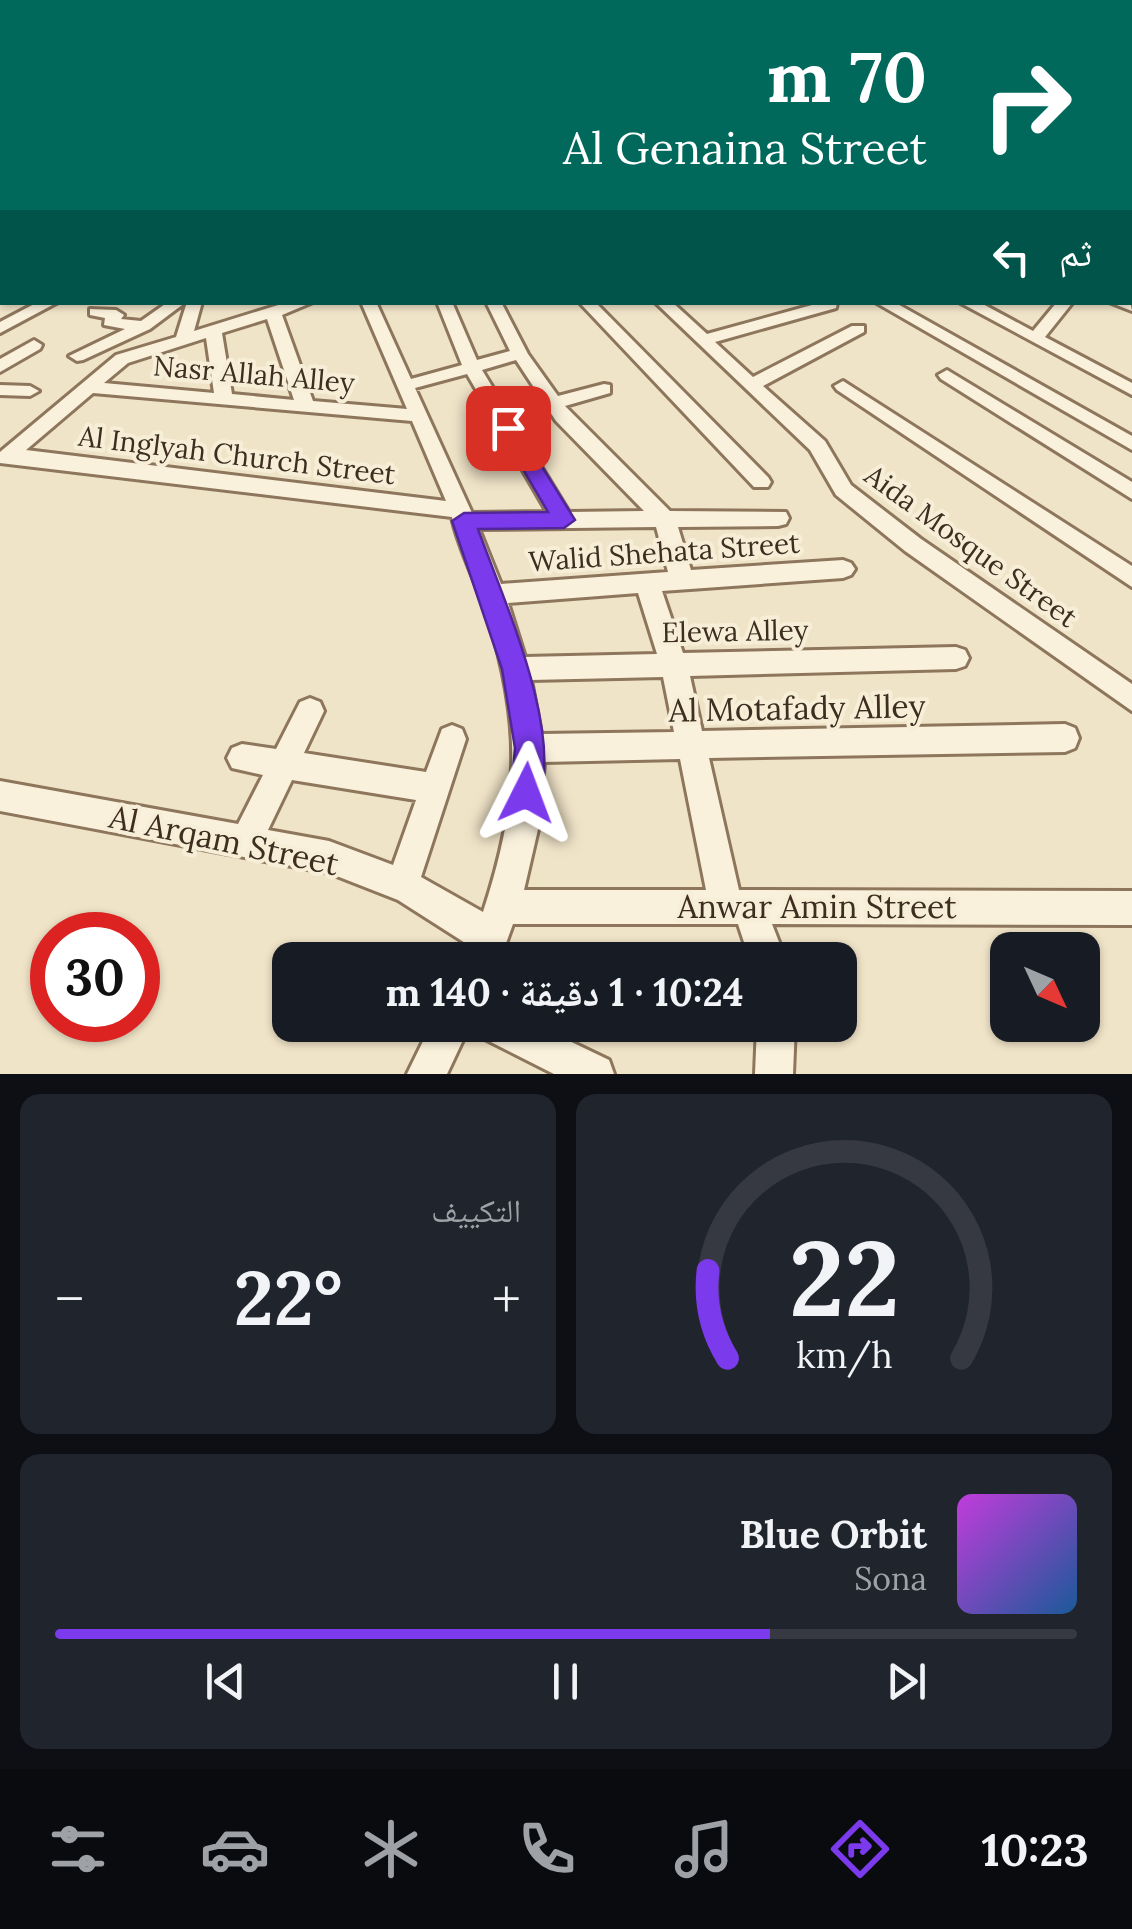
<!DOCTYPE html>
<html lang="ar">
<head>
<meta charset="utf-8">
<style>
	:root { --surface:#171b24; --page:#20242c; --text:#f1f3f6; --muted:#9ea1a6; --line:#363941; --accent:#7c3aed }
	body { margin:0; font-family:Lora,"Noto Naskh Arabic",serif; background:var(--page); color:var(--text); direction:rtl; height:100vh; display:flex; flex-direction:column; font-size:38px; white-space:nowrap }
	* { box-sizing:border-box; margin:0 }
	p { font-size:32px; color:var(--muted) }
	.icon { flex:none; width:55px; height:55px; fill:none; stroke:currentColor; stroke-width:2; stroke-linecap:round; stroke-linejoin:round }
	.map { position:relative; height:1074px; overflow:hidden; direction:ltr }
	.side { display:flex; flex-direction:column; gap:20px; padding:20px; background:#0d0f14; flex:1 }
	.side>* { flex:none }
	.banner { position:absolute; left:0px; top:0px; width:1132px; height:305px; box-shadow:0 2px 8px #0004; direction:rtl; background:#00695c; color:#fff; overflow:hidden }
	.needle { width:65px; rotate:134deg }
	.tools { position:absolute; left:990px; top:932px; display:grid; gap:20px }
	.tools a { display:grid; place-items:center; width:110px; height:110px; border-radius:20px; background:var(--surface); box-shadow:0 2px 8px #0004; font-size:50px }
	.speed { position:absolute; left:30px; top:912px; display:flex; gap:20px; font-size:50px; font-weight:700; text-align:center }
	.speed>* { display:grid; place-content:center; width:130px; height:130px; border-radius:50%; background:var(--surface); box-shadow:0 2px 8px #0004; line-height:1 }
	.speed .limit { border:15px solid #d22; background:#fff; color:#111 }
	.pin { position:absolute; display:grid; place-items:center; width:85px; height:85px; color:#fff; margin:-42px; border-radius:20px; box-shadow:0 5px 15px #0006 }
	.me { position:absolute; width:110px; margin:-55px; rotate:3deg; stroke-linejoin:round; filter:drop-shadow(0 0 8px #0008) }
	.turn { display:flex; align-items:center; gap:35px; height:210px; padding:0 40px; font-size:45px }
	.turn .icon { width:130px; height:130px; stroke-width:2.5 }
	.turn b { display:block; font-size:70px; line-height:85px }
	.then { display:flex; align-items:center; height:95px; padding:0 40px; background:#0003; gap:20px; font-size:38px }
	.big { font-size:75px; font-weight:700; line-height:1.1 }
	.side .tile { flex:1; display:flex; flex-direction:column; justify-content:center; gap:15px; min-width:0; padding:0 35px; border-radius:20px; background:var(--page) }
	.side .dial { align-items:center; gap:0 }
	.dial svg { height:260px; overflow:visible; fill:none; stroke:var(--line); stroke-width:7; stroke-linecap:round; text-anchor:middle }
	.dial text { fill:var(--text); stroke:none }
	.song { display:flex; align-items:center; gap:30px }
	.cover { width:120px; height:120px; border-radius:15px; background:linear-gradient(135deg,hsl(290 70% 55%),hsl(210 70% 35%)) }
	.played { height:10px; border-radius:5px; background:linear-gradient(90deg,var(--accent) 70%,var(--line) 70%) }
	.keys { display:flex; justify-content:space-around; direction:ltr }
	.heat { display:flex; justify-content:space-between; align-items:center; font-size:55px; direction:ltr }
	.side .tiles { flex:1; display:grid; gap:20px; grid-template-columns:1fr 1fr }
	.tile:last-child { grid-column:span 2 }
	.trip { position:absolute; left:272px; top:942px; width:585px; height:100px; border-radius:20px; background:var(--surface); box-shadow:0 2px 8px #0004; font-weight:700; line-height:100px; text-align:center; direction:rtl }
	.dock { display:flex; height:160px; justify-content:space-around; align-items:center; background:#090b0e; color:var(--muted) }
	.dock .icon { width:70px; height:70px }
	.dock .current { color:var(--accent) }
	.dock b { font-size:45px; color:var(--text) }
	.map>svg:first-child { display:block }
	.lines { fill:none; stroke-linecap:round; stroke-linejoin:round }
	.minor-casing { stroke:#8d765c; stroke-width:6 }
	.minor { fill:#faf1dc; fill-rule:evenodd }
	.wall { fill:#b2896c }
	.route { fill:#7c3aed; stroke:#51269a; stroke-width:2.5 }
	.labels { text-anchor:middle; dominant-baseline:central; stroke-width:8; stroke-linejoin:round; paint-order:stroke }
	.street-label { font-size:28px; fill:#3d2e20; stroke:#f7eed8 }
	.near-street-label { font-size:32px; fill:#3d2e20; stroke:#f7eed8 }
</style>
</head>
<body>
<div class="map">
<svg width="1132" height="1074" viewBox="0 0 1132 1074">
	<rect width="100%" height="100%" fill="#f0e4c8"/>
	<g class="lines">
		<g class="minor-casing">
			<path id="minor" d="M0,160H2V164H0Z
				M1130,167H1132V174H1130Z
				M2,206V215L0,216V207Z
				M0,258H2V267H0Z
				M1130,301L1132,311L1109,302H1130Z
				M38,302H58L0,333V322Z
				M168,302H186L150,329L83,360L77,361L69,356L125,329L104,325L105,318L90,315V309L116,310L124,315L121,319L141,321Z
				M187,302H202L194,331L288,302H313L282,315L313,401L407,409L361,302H376L411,379L462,365L437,302H452L477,360L510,351L486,302H501L528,354L558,396L604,384L610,385V393L565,406L670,511L786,512L789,518L786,524L778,526L678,527L691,570L843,560L851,563L855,569L851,575L843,578L662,591L683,653L956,647L965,650L969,658L965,666L956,669L690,676L702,731L1065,724L1075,728L1079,738L1075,748L1065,752L709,758L739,890L1132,891V925L772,924L786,960H750L738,924H513L500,960H464L470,946L398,900L329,873L0,811V781L238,824L263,775L232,768L227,758L232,748L242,744L276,749L300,702L310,698L320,702L324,711L304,753L426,772L442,729L452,725L462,729L466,739L421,877L483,912C519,801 523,729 488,617C478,585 458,548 452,517L0,463V452L116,355L176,337ZM267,319L294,400L232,394L222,333ZM206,338L214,393L104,383L128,363ZM516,360L556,421L644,511L569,512L482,370ZM467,374L547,512L472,513L415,388ZM93,393L412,421L446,501L26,450ZM656,527L668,572L501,584L479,529ZM638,593L657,654L525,657L508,603ZM663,677L674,732L541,734L531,680ZM680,759L706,890H524L539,825L544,762ZM292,780L416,800L393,865L329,841L268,830Z
				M579,302H595L768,477L771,482L768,487H754Z
				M655,302H672L707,334L823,302H837L836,308L715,342L753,377L852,326H864V332L763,386L825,441L851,485L921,539L1132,684V711L905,551L836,495L810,450Z
				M875,302H894L1132,436V450Z
				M959,302H979L1033,331L1057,302H1073L1045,337L1132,383V395Z
				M34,340L42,345L40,349L0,372V359Z
				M947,370L1132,482V499L941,379L938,375Z
				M843,381L1132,566V587L837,390L834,386Z
				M0,385L30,386L39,391L30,396L0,395Z
				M431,1025H470L447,1074H407Z
				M477,1025H536L609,1060L614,1074H554L483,1038Z
				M757,1025H795L793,1074H755Z"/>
		</g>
		<use href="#minor" class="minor"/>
	</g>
	<path class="wall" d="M1132,198V221L1130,220V202Z"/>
	<linearGradient id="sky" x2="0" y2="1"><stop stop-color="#8fbad6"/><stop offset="0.52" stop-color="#f8f3e6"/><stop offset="1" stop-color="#f8f3e6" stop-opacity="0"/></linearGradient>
	<rect width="1132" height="310" fill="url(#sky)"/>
	<path class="route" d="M508,422L515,423L575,520L564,528L478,529C502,597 566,735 537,804L526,809L515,804L511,793L515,748L502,669L452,521L464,513L548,512L499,428Z"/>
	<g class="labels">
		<g class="street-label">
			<text transform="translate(254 374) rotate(5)">Nasr Allah Alley</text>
			<text transform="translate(237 455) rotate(7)">Al Inglyah Church Street</text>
			<text transform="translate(971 546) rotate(36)">Aida Mosque Street</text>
			<text transform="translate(664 552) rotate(-4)">Walid Shehata Street</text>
			<text transform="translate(735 631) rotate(-1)">Elewa Alley</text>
		</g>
		<g class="near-street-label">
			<text transform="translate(797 708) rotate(-1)">Al Motafady Alley</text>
			<text transform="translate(224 840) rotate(12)">Al Arqam Street</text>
			<text x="817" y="906">Anwar Amin Street</text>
		</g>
	</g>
</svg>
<div class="tools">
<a><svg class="needle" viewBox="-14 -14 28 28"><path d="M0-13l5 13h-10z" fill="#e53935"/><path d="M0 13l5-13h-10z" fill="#9ea1a6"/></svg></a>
</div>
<div class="speed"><div class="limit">30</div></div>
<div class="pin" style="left:508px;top:428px;background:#d93025"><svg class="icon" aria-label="arrive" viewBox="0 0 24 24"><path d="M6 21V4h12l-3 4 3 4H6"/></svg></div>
<svg class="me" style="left:526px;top:793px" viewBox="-20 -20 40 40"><path d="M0-17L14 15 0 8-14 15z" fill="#7c3aed" stroke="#fff" stroke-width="4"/></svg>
<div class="trip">10:24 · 1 دقيقة · 140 m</div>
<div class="banner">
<div class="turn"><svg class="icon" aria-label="right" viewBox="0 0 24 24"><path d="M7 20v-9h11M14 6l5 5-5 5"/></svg><div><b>70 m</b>Al Genaina Street</div></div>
<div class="then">ثم<svg class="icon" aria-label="left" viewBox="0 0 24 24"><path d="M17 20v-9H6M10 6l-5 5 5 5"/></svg></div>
</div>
</div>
<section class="side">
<div class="tiles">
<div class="tile dial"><svg viewBox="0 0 100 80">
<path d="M14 69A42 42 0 1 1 86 69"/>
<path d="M14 69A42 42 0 0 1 8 42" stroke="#7c3aed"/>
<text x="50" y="56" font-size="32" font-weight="700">22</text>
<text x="50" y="72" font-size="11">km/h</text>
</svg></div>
<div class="tile"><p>التكييف</p>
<div class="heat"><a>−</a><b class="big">22°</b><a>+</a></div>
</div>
<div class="tile">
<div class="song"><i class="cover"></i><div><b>Blue Orbit</b><p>Sona</p></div></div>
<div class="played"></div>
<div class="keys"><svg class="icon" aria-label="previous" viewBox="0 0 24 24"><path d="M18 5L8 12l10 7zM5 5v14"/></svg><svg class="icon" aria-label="pause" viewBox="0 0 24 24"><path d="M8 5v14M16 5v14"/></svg><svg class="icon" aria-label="next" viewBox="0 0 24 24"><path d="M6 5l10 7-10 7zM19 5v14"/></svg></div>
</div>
</div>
</section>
<nav class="dock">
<b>10:23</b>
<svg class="icon current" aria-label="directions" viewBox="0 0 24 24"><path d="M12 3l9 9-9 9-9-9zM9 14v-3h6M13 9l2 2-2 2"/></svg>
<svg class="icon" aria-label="music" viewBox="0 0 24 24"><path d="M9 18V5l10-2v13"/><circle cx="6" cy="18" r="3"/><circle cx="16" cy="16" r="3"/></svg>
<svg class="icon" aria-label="phone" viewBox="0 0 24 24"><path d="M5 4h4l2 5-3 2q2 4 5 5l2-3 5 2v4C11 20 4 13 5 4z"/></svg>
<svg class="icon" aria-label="climate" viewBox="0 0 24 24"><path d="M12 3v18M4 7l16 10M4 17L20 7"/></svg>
<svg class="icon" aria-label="car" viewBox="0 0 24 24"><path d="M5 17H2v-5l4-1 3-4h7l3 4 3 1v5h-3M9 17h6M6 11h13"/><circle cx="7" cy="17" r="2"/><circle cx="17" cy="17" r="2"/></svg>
<svg class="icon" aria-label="filters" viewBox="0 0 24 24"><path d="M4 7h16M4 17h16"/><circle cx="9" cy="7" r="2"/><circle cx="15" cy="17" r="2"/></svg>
</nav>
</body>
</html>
